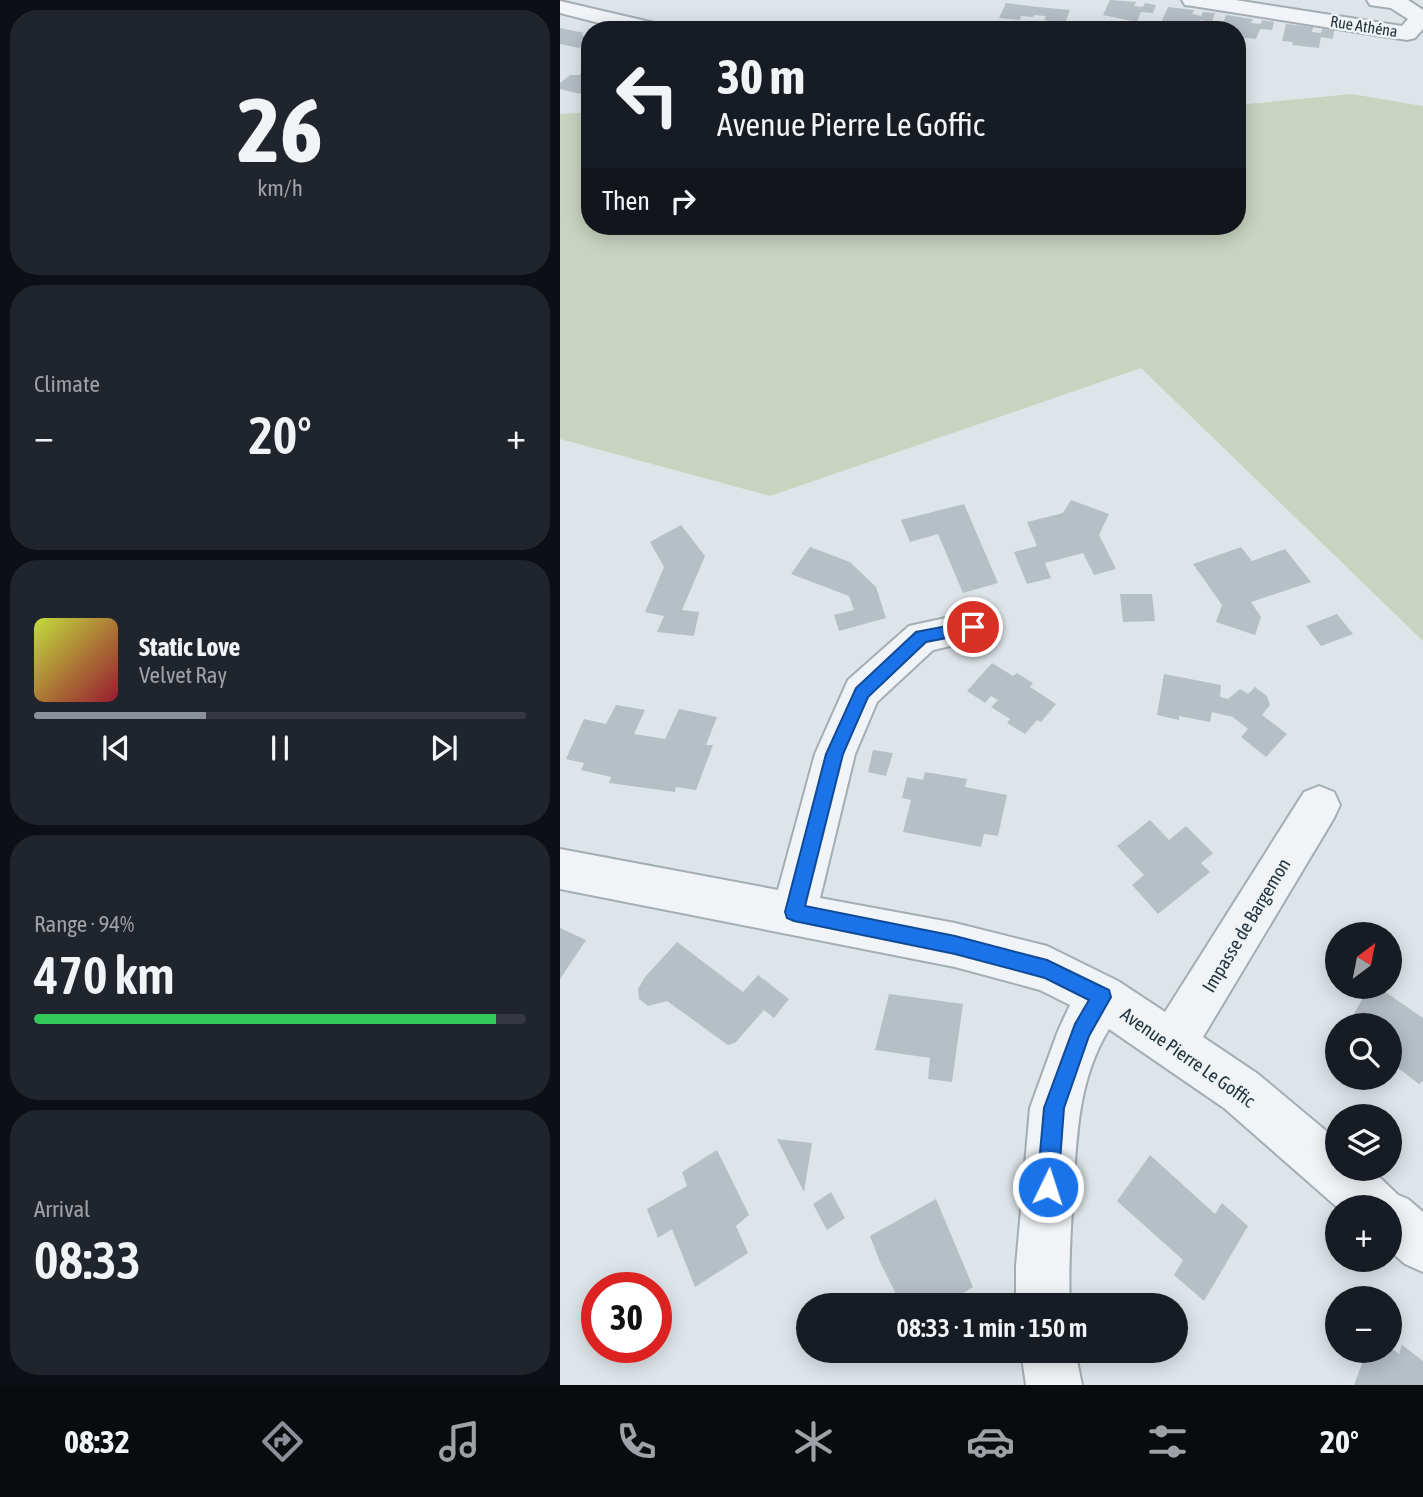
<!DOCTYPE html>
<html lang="en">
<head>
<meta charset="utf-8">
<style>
	:root { --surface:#171b24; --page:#20242c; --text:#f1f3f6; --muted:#9ea1a6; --line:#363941; --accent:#8c9099 }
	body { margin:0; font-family:"Asap Condensed",sans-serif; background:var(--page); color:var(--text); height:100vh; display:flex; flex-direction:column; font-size:26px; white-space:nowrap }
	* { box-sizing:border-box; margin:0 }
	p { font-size:23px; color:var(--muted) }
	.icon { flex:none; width:38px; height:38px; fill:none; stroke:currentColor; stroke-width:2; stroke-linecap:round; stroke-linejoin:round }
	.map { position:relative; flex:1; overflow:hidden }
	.details { display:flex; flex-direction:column; gap:10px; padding:10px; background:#0d0f14; width:560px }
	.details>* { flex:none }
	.guide { position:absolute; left:21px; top:21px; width:665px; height:214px; border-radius:28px; box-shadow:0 4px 18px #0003; background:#171b24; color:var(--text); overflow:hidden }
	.needle { width:46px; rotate:32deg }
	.fabs { position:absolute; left:765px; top:922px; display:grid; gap:14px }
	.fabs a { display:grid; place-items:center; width:77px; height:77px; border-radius:50%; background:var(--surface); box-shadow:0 4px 18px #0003; font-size:35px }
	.speed { position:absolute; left:21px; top:1272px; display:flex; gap:14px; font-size:35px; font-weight:700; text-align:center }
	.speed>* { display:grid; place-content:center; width:91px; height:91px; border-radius:50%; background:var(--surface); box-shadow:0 4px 18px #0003; line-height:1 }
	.speed .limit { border:10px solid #d22; background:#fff; color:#111 }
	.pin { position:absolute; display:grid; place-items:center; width:60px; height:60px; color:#fff; margin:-30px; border:4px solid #fff; border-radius:50%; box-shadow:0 2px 7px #0007 }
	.me { position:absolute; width:77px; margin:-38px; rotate:4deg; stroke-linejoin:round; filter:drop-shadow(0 0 5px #0008) }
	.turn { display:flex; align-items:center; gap:24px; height:147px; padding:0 21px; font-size:32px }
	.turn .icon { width:91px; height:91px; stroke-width:2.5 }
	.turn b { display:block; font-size:49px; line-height:60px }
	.then { display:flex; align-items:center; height:66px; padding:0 21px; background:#0003; gap:14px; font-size:26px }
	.big { font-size:52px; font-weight:600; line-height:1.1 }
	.details .widget { flex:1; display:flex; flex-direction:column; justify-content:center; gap:10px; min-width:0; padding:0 24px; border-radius:28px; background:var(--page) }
	.details .dial { align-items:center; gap:0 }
	.dial b { font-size:91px; line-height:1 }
	.song { display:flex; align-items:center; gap:21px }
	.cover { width:84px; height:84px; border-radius:10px; background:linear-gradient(135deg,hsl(70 70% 55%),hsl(350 70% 35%)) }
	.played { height:7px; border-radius:4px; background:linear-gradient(90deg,var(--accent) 35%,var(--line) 35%) }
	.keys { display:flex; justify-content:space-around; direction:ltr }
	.heat { display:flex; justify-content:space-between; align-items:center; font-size:38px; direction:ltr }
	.charge { height:10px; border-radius:5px; background:linear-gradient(90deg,#34c759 94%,var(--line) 0) }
	.trip { position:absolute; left:236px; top:1293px; width:392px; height:70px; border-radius:35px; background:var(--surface); box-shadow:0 4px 18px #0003; font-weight:600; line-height:70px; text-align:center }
	.tab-bar { display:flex; height:112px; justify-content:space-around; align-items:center; background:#090b0e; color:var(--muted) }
	.tab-bar .icon { width:49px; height:49px }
	.tab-bar .active { color:var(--accent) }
	.tab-bar b { font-size:32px; color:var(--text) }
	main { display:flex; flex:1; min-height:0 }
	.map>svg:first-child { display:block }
	.green { fill:#c9d3bf }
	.building { fill:#b5bfc6 }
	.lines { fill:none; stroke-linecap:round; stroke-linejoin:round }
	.minor-casing { stroke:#a3adb3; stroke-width:4 }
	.minor { fill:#f1f4f7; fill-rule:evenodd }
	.route { fill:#1a73e8; stroke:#114b97; stroke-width:2 }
	.labels { text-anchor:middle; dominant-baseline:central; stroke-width:5; stroke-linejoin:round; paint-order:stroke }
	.far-street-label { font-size:16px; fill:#263641; stroke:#eef3f6 }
	.street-label { font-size:19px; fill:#263641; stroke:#eef3f6 }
</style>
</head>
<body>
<main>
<section class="details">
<div class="widget dial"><b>26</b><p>km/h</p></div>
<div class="widget"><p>Climate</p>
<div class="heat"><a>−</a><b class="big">20°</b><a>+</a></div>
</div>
<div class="widget">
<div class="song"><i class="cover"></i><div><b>Static Love</b><p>Velvet Ray</p></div></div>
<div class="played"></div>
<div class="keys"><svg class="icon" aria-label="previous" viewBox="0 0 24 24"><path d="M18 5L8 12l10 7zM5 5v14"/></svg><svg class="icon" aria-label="pause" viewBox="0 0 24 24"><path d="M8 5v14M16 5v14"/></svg><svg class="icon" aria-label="next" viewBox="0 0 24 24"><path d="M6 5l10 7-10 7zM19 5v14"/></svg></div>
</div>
<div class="widget"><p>Range · 94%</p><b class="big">470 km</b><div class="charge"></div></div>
<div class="widget"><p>Arrival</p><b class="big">08:33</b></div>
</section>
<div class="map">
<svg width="863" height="1385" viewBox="0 0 863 1385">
	<rect width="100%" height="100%" fill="#dee5e9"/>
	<path class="green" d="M792,94L863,106V641L581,368L210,496L0,439V114L30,112V226H677V105Z"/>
	<path class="building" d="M550,0L576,2L574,6L583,7L585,3L596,5L593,13L581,12L577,22L543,15Z
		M446,3L478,7L510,10L505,23L484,20L486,16L474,15L473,17L461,16L460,20L439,18Z
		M608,7L634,10L632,14L641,16L643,12L655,13L652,22L640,20L637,30L611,27L612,25L601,23Z
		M666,15L693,19L691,23L701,24L702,20L714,22L712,30L700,29L696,39L677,37V30H661Z
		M726,24L753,27L752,32L761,33L762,29L774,30L773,39L761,37L759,48L732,45L733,42L722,41Z
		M0,28L24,33L21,35L30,37V39L19,48L0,44Z
		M26,69L30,70V86L20,94L0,89V83L10,75H19Z
		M511,500L549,514L539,535L556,569L534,575L523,553L485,563L491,578L467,584L454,552L477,546L467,522L503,513Z
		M404,504L438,583L403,593L378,534L350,542L341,520Z
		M121,525L145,556L122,610L139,612L134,636L97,632L104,616L85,612L104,567L90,542Z
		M250,547L290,562L316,587L326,618L279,631L274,615L294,610L289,596L231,574Z
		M681,547L692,561L725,549L751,582L691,602L701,617L695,635L656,622L662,605L633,564Z
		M560,594H592L595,621L563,622Z
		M777,614L793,634L761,646L746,626Z
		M432,663L453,676L457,673L473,683L470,687L496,704L481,722L477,720L465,734L447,723L450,719L431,707L438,700L431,696L425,703L407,691Z
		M604,674L661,685L660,697L668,699L680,689L688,694L695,687L707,696L710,705L702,715L727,734L706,757L681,737L688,729L673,717L652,712L650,722L619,716V720L597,715Z
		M56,705L85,710L74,734L105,739L119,709L157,717L146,745H153L136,790L116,787L115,792L49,783L51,777L21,770L24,763L6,759L24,719L46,724Z
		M313,750L333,753L326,776L308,772Z
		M365,772L407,779L405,787L447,795L438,836L424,834L421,847L343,832L351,800L342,798L347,777L363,780Z
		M590,820L609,840L626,826L653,853L641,863L650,872L598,914L572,885L584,875L557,846Z
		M0,928L26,940L0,979Z
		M117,942L183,992L198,975L229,999L214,1018L204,1010L175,1043L168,1045L107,1001L88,1006L79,999L78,989L85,977Z
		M809,987H818L863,1018V1081L859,1084L830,1062V1026H787Z
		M329,994L403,1004L392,1082L368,1079L370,1058L315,1050Z
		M217,1139L252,1143L244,1192L220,1145Z
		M157,1150L189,1215L176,1226L188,1253L135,1287L112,1229L98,1238L87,1209L127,1186L122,1172Z
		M590,1155L655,1214L662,1203L688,1226L644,1301L614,1275L623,1260L557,1201Z
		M271,1192L285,1218L267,1230L253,1204Z
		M376,1199L413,1287L388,1302L389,1306H342L320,1262L310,1236Z
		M842,1345L863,1361V1385H794L804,1358L797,1351H830V1347L839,1354Z"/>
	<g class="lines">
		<g class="minor-casing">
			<path id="minor" d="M622,0H675L842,26L848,19L831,8L810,5L807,0H848L863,10V29L855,38L847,40L633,6L625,5Z
				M0,1L103,25L106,30H67L0,13Z
				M413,612L426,616L431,627L426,638L373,650L317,702L295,754L260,898L395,923L487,946L558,981L605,1012L744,792L759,786L774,792L780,805L774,818L643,1037L698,1074L777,1140V1169H811L838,1195L848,1199L863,1212V1272L845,1264L830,1251V1208H778L664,1108L549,1029C518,1080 517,1134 513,1192C511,1230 508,1267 510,1306H456V1266L470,1108L498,1031L510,1005L480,990L395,967L0,889V849L218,890L255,754L288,680L349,626Z
				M461,1351H515L522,1385H466Z"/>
		</g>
		<use href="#minor" class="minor"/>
	</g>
	<path class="route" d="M413,621L420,627L418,632L366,642L308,697L283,754L245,906L395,936L487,960L549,990L551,997L529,1036L504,1108L498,1187L495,1195L488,1198L480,1195L477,1187L484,1108L515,1024L529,1000L485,978L395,954L234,921L227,918L225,912L266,754L296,688L356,632Z"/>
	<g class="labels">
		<g class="far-street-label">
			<text transform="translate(804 26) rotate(9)">Rue Athéna</text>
		</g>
		<g class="street-label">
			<text transform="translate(686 925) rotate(-59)">Impasse de Bargemon</text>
			<text transform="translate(628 1057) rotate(35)">Avenue Pierre Le Goffic</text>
		</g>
	</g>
</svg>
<div class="fabs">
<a><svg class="needle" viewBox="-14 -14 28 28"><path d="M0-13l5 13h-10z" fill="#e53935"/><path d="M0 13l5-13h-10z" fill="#9ea1a6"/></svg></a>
<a><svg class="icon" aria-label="search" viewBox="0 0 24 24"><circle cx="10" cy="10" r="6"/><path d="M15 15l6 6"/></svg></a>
<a><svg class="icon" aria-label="layers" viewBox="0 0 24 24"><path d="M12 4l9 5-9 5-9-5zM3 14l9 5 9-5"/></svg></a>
<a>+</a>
<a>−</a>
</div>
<div class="speed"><div class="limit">30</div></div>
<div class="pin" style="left:413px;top:627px;background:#d93025"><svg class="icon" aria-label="arrive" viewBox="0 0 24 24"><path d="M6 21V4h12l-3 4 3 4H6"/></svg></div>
<svg class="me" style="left:488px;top:1187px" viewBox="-20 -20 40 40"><circle r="17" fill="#1a73e8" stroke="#fff" stroke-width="3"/><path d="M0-11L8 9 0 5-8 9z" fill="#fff"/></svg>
<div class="trip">08:33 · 1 min · 150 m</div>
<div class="guide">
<div class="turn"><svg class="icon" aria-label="left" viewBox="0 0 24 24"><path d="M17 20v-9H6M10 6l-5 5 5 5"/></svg><div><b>30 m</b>Avenue Pierre Le Goffic</div></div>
<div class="then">Then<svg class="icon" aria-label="right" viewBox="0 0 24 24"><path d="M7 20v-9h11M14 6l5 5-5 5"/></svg></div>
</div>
</div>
</main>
<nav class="tab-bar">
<b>08:32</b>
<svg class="icon active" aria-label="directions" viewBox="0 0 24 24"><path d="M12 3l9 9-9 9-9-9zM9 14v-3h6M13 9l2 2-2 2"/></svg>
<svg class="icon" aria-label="music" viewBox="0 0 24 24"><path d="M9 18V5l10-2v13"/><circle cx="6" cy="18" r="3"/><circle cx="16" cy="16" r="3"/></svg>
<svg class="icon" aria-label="phone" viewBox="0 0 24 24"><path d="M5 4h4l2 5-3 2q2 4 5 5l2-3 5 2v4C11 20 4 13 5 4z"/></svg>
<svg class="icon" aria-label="climate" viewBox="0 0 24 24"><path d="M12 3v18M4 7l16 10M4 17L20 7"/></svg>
<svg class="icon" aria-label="car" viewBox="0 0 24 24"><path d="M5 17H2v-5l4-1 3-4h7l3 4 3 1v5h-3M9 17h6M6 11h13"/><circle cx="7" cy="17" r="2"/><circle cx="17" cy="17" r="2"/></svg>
<svg class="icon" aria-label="filters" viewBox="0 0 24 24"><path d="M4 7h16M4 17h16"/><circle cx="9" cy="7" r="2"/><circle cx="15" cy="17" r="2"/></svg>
<b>20°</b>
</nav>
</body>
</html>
